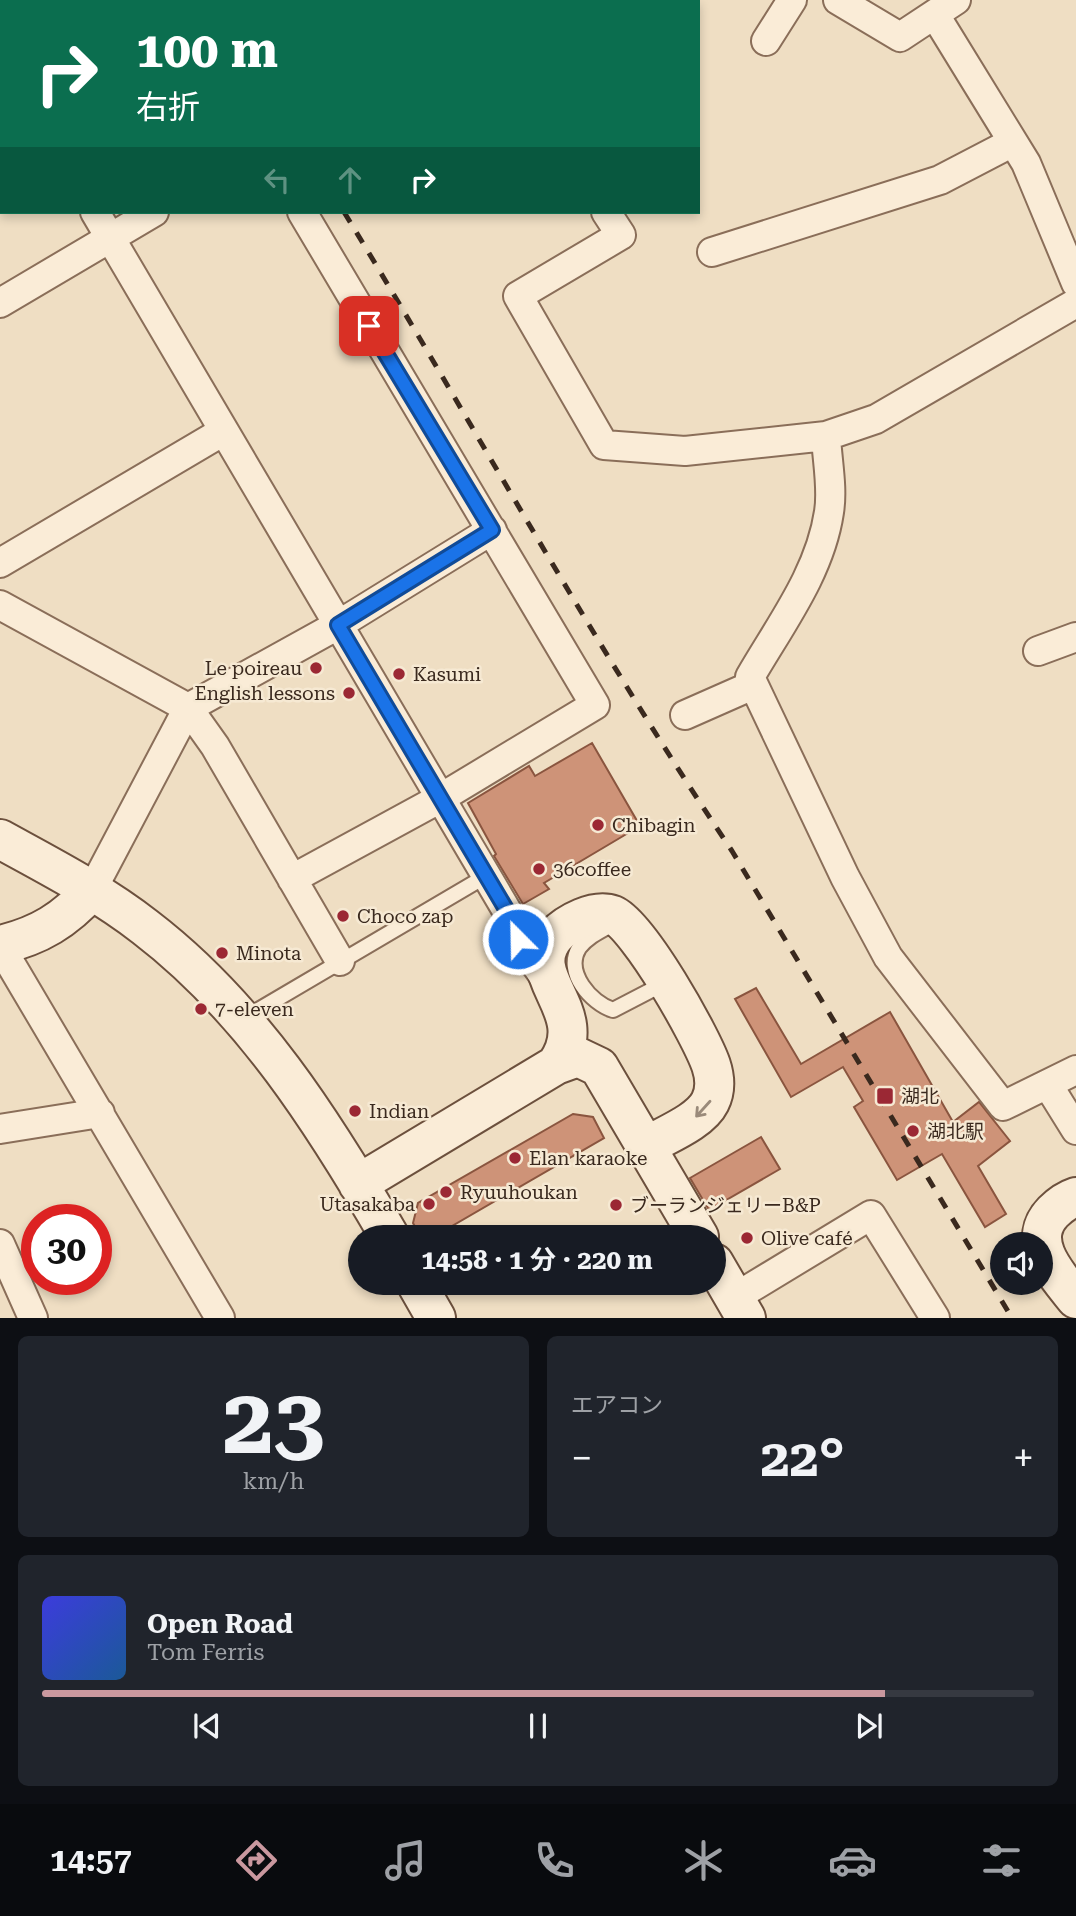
<!DOCTYPE html>
<html lang="ja">
<head>
<meta charset="utf-8">
<style>
	:root { --surface:#171b24; --page:#20242c; --text:#f1f3f6; --muted:#9ea1a6; --line:#363941; --accent:#ca989f }
	body { margin:0; font-family:"Roboto Serif","Noto Sans JP",serif; background:var(--page); color:var(--text); height:100vh; display:flex; flex-direction:column; font-size:26px; white-space:nowrap }
	* { box-sizing:border-box; margin:0 }
	p { font-size:23px; color:var(--muted) }
	.icon { flex:none; width:38px; height:38px; fill:none; stroke:currentColor; stroke-width:2; stroke-linecap:round; stroke-linejoin:round }
	.map { position:relative; height:1318px; overflow:hidden }
	.side { display:flex; flex-direction:column; gap:18px; padding:18px; background:#0d0f14; flex:1 }
	.side>* { flex:none }
	.hud { position:absolute; left:0px; top:0px; width:700px; height:214px; box-shadow:0 4px 10px #0003; background:#0b6e4f; color:#fff; overflow:hidden }
	.controls { position:absolute; left:990px; top:1232px; display:grid; gap:14px }
	.controls a { display:grid; place-items:center; width:63px; height:63px; border-radius:50%; background:var(--surface); box-shadow:0 4px 10px #0003; font-size:35px }
	.speed { position:absolute; left:21px; top:1204px; display:flex; gap:14px; font-size:35px; font-weight:700; text-align:center }
	.speed>* { display:grid; place-content:center; width:91px; height:91px; border-radius:50%; background:var(--surface); box-shadow:0 4px 10px #0003; line-height:1 }
	.speed .limit { border:10px solid #d22; background:#fff; color:#111 }
	.pin { position:absolute; display:grid; place-items:center; width:60px; height:60px; color:#fff; margin:-30px; border-radius:14px; box-shadow:0 4px 10px #0006 }
	.me { position:absolute; width:77px; margin:-38px; rotate:337deg; stroke-linejoin:round; filter:drop-shadow(0 0 5px #0008) }
	.turn { display:flex; align-items:center; gap:24px; height:147px; padding:0 21px; font-size:32px }
	.turn .icon { width:91px; height:91px; stroke-width:2.5 }
	.turn b { display:block; font-size:49px; line-height:60px }
	.lanes { display:flex; align-items:center; height:66px; padding:0 21px; background:#0003; justify-content:center; gap:35px; direction:ltr }
	.lanes .off { opacity:.35 }
	.big { font-size:52px; font-weight:700; line-height:1.1 }
	.side .widget { flex:1; display:flex; flex-direction:column; justify-content:center; gap:10px; min-width:0; padding:0 24px; border-radius:10px; background:var(--page) }
	.side .dial { align-items:center; gap:0 }
	.dial b { font-size:91px; line-height:1 }
	.song { display:flex; align-items:center; gap:21px }
	.cover { width:84px; height:84px; border-radius:10px; background:linear-gradient(135deg,hsl(240 70% 55%),hsl(210 70% 35%)) }
	.played { height:7px; border-radius:4px; background:linear-gradient(90deg,var(--accent) 85%,var(--line) 85%) }
	.keys { display:flex; justify-content:space-around; direction:ltr }
	.heat { display:flex; justify-content:space-between; align-items:center; font-size:38px; direction:ltr }
	.side .tiles { flex:1; display:grid; gap:18px; grid-template-columns:1fr 1fr }
	.widget:last-child { grid-column:span 2 }
	.trip { position:absolute; left:348px; top:1225px; width:378px; height:70px; border-radius:35px; background:var(--surface); box-shadow:0 4px 10px #0003; font-weight:700; line-height:70px; text-align:center }
	.menu { display:flex; height:112px; justify-content:space-around; align-items:center; background:#090b0e; color:var(--muted) }
	.menu .icon { width:49px; height:49px }
	.menu .selected { color:var(--accent) }
	.menu b { font-size:32px; color:var(--text) }
	.map>svg:first-child { display:block }
	.building { fill:#ce9378; stroke:#8a553f; stroke-width:2 }
	.lines { fill:none; stroke-linecap:round; stroke-linejoin:round }
	.lane-casing { stroke:#8a6e59; stroke-width:18 }
	.street-casing { stroke:#8a6e59; stroke-width:32 }
	.secondary-casing { stroke:#6c503d; stroke-width:42 }
	.lane { stroke:#faecd7; stroke-width:14 }
	.street { stroke:#faecd7; stroke-width:28 }
	.secondary { stroke:#faecd7; stroke-width:38 }
	.rail { stroke:#3a291e; stroke-width:5; stroke-dasharray:12 12; stroke-linecap:butt }
	.oneway { stroke:#9a8a7a }
	.route-casing { stroke:#114b97; stroke-width:18 }
	.route { stroke:#1a73e8; stroke-width:12 }
	.poi-dot { fill:#9b2834; stroke:#f6e9d3; stroke-width:2.5 }
	.labels { text-anchor:middle; dominant-baseline:central; stroke-width:5; stroke-linejoin:round; paint-order:stroke }
	.poi-label { font-size:19px; fill:#3a291e; stroke:#f6e9d3; text-anchor:start }
</style>
</head>
<body>
<div class="map">
<svg width="1076" height="1318" viewBox="0 0 1076 1318">
	<rect width="100%" height="100%" fill="#efdec3"/>
	<path class="building" d="M592,743L640,826L544,883L549,889L523,904L494,856L496,854L468,803L529,766L535,776Z
		M756,988L801,1064L890,1012L953,1122L979,1102L1010,1141L978,1166L1006,1214L985,1227L942,1154L897,1180L854,1107L863,1101L843,1067L791,1097L735,999Z
		M573,1114L593,1117L604,1138L433,1237H421L413,1223L418,1203Z
		M761,1137L780,1169L709,1210L690,1178Z"/>
	<g class="lines">
		<g class="lane-casing">
			<path id="lane" d="M611,925C600,931 587,937 579,948C564,972 591,1003 613,1010L665,983
				M243,1019L486,876"/>
		</g>
		<g class="street-casing">
			<path id="street" d="M177,0L178,2
				M264,0L265,2
				M838,0L900,37L956,0
				M503,2L506,0
				M935,15L1026,163L1076,283
				M766,41L792,0
				M0,51L2,54
				M95,212L513,921L518,939L549,984
				M606,212L621,235L518,296L604,445L685,451L826,436L876,419L1076,303
				M712,252L940,180L1013,142
				M0,303L154,212
				M826,436C827,460 833,488 829,512C820,573 780,625 750,677L845,877L888,957L1003,1106L1076,1070
				M0,563L222,432
				M0,605L188,708L215,746L340,961
				M1038,651L1076,637
				M685,715L753,685
				M292,879L439,799L595,705L302,212
				M92,890L188,708L338,625L492,530
				M0,946L220,1318
				M1048,1085L1076,1130
				M0,1129L100,1113
				M0,1244L33,1318
				M734,1298L871,1215L935,1318"/>
		</g>
		<g class="secondary-casing">
			<path id="secondary" d="M0,839C49,866 100,892 145,927C251,1008 324,1123 390,1237
				M0,945C39,936 65,920 92,890
				M556,1065C595,1011 520,978 555,936C567,923 595,908 613,915C639,926 701,1036 711,1065C715,1077 716,1090 710,1102C700,1122 665,1135 645,1147
				M358,1184L556,1065L578,1057L599,1067L699,1237
				M1076,1197C1067,1200 1060,1205 1053,1212C1025,1241 1057,1275 1076,1299
				M714,1263L746,1318
				M416,1283L436,1318"/>
		</g>
		<use href="#lane" class="lane"/>
		<use href="#street" class="street"/>
		<use href="#secondary" class="secondary"/>
		<path class="rail" d="M226,0L227,2
			M344,212C474,425 593,644 732,851L1012,1318"/>
	</g>
	<defs><path id="oneway-shaft" d="M-6 0H5M1.5-3L5.5 0L1.5 3" fill="none" stroke-width="1.6" stroke-linecap="round" stroke-linejoin="round" transform="scale(1.75)"/></defs>
	<use class="oneway" href="#oneway-shaft" transform="translate(703 1109) rotate(132)"/>
	<g class="lines">
		<g class="route-casing">
			<path id="route" d="M369,326L492,530L338,625L513,921L518,939"/>
		</g>
		<use href="#route" class="route"/>
	</g>
	<g class="poi-dot">
		<circle cx="316" cy="668" r="7"/>
		<circle cx="399" cy="674" r="7"/>
		<circle cx="349" cy="693" r="7"/>
		<circle cx="598" cy="825" r="7"/>
		<circle cx="539" cy="869" r="7"/>
		<circle cx="343" cy="916" r="7"/>
		<circle cx="222" cy="953" r="7"/>
		<circle cx="201" cy="1009" r="7"/>
		<rect x="876" y="1087" width="18" height="18" rx="3.5"/>
		<circle cx="355" cy="1111" r="7"/>
		<circle cx="913" cy="1131" r="7"/>
		<circle cx="515" cy="1158" r="7"/>
		<circle cx="446" cy="1192" r="7"/>
		<circle cx="429" cy="1204" r="7"/>
		<circle cx="616" cy="1205" r="7"/>
		<circle cx="747" cy="1238" r="7"/>
	</g>
	<g class="labels">
		<g class="poi-label">
			<text x="302" y="668" text-anchor="end">Le poireau</text>
			<text x="413" y="674">Kasumi</text>
			<text x="335" y="693" text-anchor="end">English lessons</text>
			<text x="612" y="825">Chibagin</text>
			<text x="553" y="869">36coffee</text>
			<text x="357" y="916">Choco zap</text>
			<text x="236" y="953">Minota</text>
			<text x="215" y="1009">7-eleven</text>
			<text x="901" y="1096">湖北</text>
			<text x="369" y="1111">Indian</text>
			<text x="927" y="1131">湖北駅</text>
			<text x="529" y="1158">Elan karaoke</text>
			<text x="460" y="1192">Ryuuhoukan</text>
			<text x="415" y="1204" text-anchor="end">Utasakaba</text>
			<text x="630" y="1205">ブーランジェリーB&amp;P</text>
			<text x="761" y="1238">Olive café</text>
		</g>
	</g>
</svg>
<div class="controls">
<a><svg class="icon" aria-label="sound" viewBox="0 0 24 24"><path d="M4 9h4l5-4v14l-5-4H4zM17 9q2 3 0 6"/></svg></a>
</div>
<div class="speed"><div class="limit">30</div></div>
<div class="pin" style="left:369px;top:326px;background:#d93025"><svg class="icon" aria-label="arrive" viewBox="0 0 24 24"><path d="M6 21V4h12l-3 4 3 4H6"/></svg></div>
<svg class="me" style="left:518px;top:939px" viewBox="-20 -20 40 40"><circle r="17" fill="#1a73e8" stroke="#fff" stroke-width="3"/><path d="M0-11L8 9 0 5-8 9z" fill="#fff"/></svg>
<div class="trip">14:58 · 1 分 · 220 m</div>
<div class="hud">
<div class="turn"><svg class="icon" aria-label="right" viewBox="0 0 24 24"><path d="M7 20v-9h11M14 6l5 5-5 5"/></svg><div><b>100 m</b>右折</div></div>
<div class="lanes"><svg class="icon off" aria-label="left" viewBox="0 0 24 24"><path d="M17 20v-9H6M10 6l-5 5 5 5"/></svg><svg class="icon off" aria-label="ahead" viewBox="0 0 24 24"><path d="M12 20V5M6 11l6-6 6 6"/></svg><svg class="icon" aria-label="right" viewBox="0 0 24 24"><path d="M7 20v-9h11M14 6l5 5-5 5"/></svg></div>
</div>
</div>
<section class="side">
<div class="tiles">
<div class="widget dial"><b>23</b><p>km/h</p></div>
<div class="widget"><p>エアコン</p>
<div class="heat"><a>−</a><b class="big">22°</b><a>+</a></div>
</div>
<div class="widget">
<div class="song"><i class="cover"></i><div><b>Open Road</b><p>Tom Ferris</p></div></div>
<div class="played"></div>
<div class="keys"><svg class="icon" aria-label="previous" viewBox="0 0 24 24"><path d="M18 5L8 12l10 7zM5 5v14"/></svg><svg class="icon" aria-label="pause" viewBox="0 0 24 24"><path d="M8 5v14M16 5v14"/></svg><svg class="icon" aria-label="next" viewBox="0 0 24 24"><path d="M6 5l10 7-10 7zM19 5v14"/></svg></div>
</div>
</div>
</section>
<nav class="menu">
<b>14:57</b>
<svg class="icon selected" aria-label="directions" viewBox="0 0 24 24"><path d="M12 3l9 9-9 9-9-9zM9 14v-3h6M13 9l2 2-2 2"/></svg>
<svg class="icon" aria-label="music" viewBox="0 0 24 24"><path d="M9 18V5l10-2v13"/><circle cx="6" cy="18" r="3"/><circle cx="16" cy="16" r="3"/></svg>
<svg class="icon" aria-label="phone" viewBox="0 0 24 24"><path d="M5 4h4l2 5-3 2q2 4 5 5l2-3 5 2v4C11 20 4 13 5 4z"/></svg>
<svg class="icon" aria-label="climate" viewBox="0 0 24 24"><path d="M12 3v18M4 7l16 10M4 17L20 7"/></svg>
<svg class="icon" aria-label="car" viewBox="0 0 24 24"><path d="M5 17H2v-5l4-1 3-4h7l3 4 3 1v5h-3M9 17h6M6 11h13"/><circle cx="7" cy="17" r="2"/><circle cx="17" cy="17" r="2"/></svg>
<svg class="icon" aria-label="filters" viewBox="0 0 24 24"><path d="M4 7h16M4 17h16"/><circle cx="9" cy="7" r="2"/><circle cx="15" cy="17" r="2"/></svg>
</nav>
</body>
</html>
